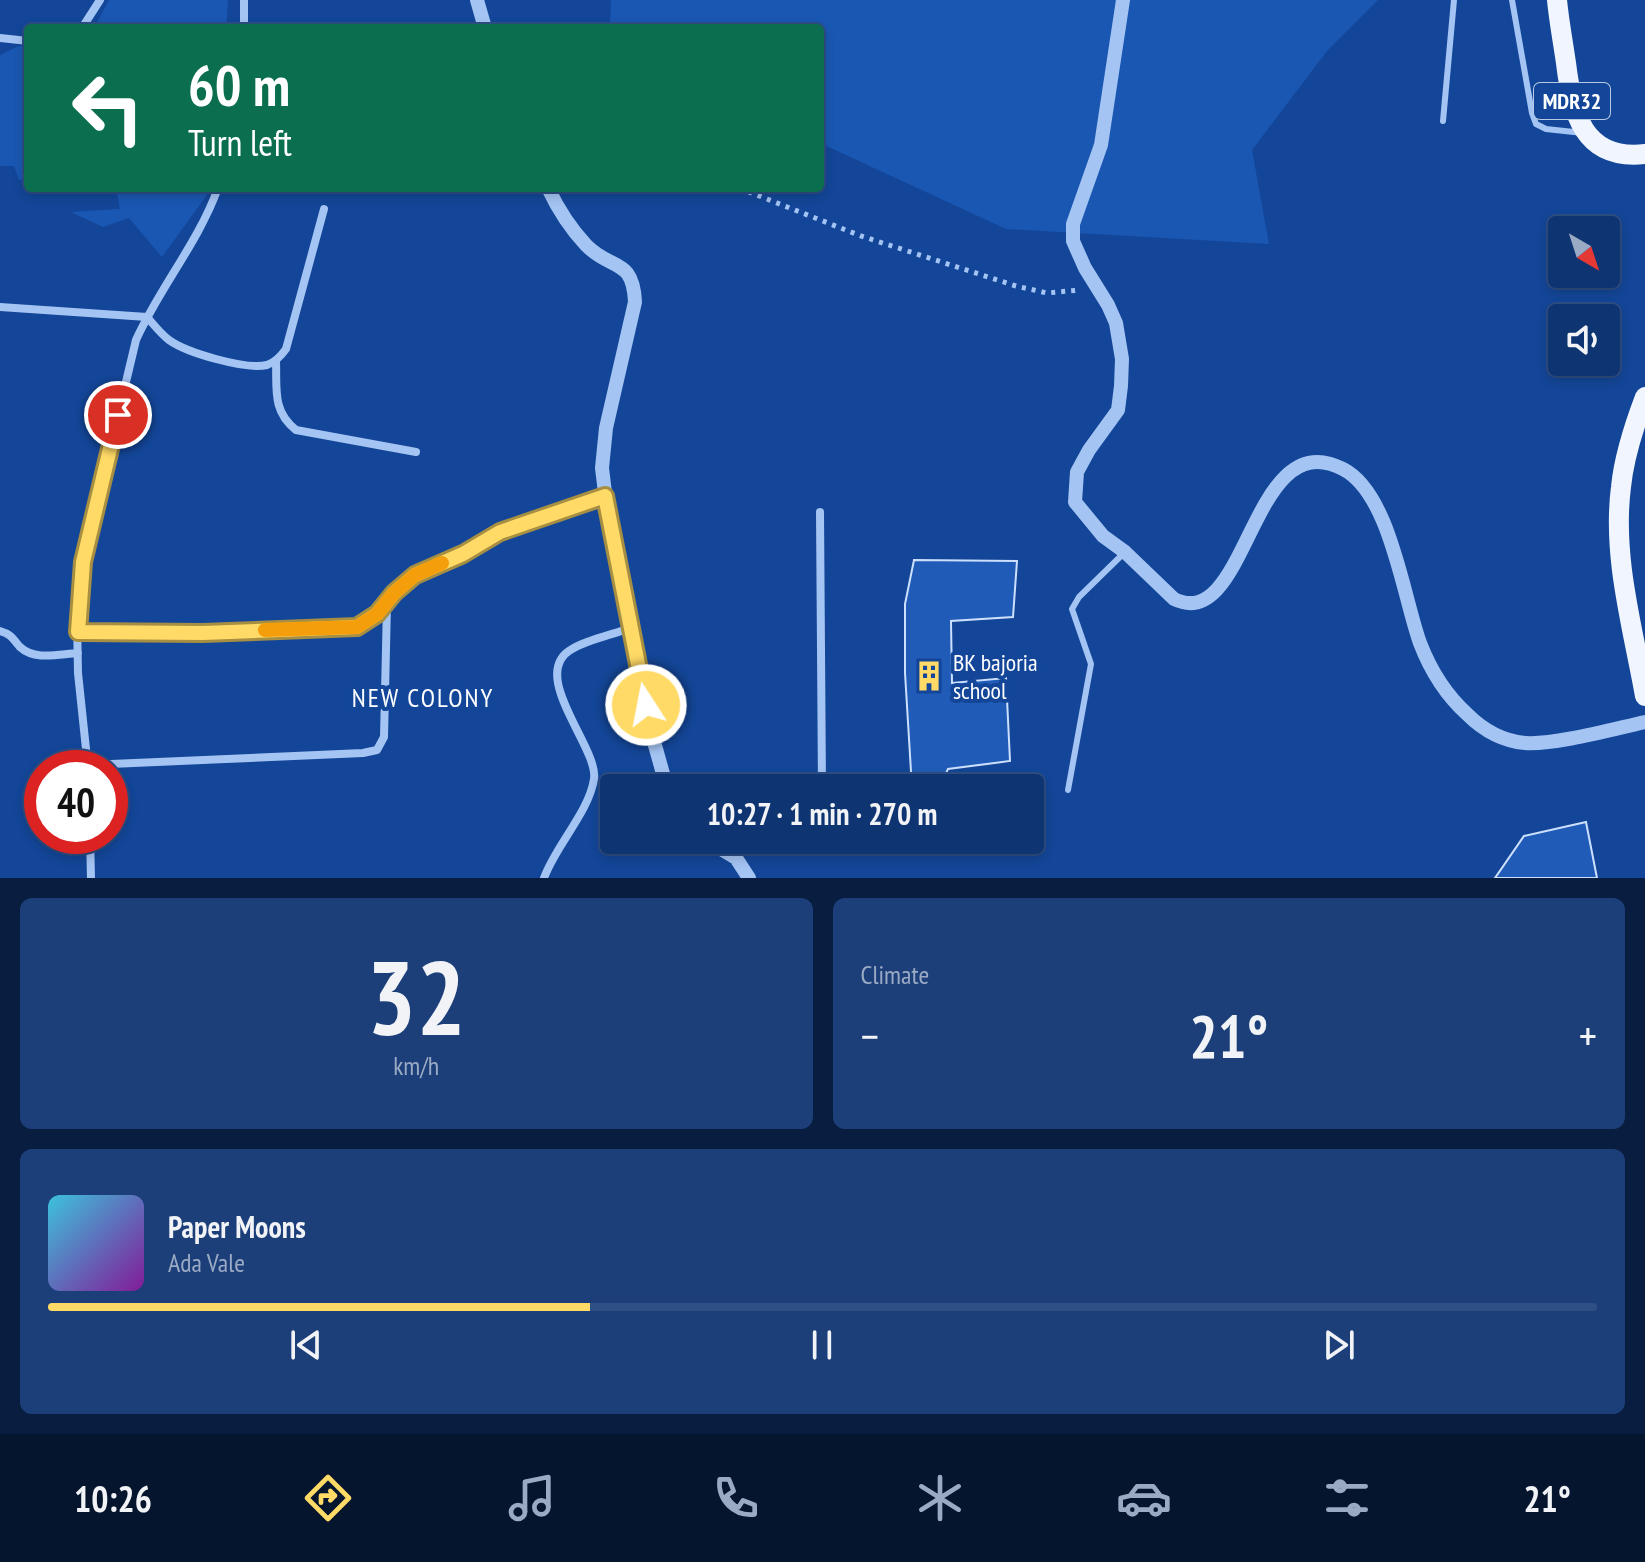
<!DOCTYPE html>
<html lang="en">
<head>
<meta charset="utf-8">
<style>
	:root { --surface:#0e3472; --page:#1c3f7a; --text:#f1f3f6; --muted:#9baac4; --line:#2e4f84; --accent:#ffda66 }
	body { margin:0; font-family:"PT Sans Narrow",sans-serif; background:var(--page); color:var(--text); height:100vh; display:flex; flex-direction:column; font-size:30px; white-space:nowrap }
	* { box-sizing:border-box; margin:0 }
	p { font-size:26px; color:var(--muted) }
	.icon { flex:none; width:44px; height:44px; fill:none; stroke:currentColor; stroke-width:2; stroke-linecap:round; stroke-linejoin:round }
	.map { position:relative; height:878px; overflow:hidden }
	.side { display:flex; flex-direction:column; gap:20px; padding:20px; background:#081d3f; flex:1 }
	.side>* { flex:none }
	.top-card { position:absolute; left:24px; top:24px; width:800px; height:168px; border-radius:8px; box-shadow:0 4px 12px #0003,0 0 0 2px var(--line); background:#0b6e4f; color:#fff; overflow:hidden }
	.needle { width:52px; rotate:141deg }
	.controls { position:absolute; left:1548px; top:216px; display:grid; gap:16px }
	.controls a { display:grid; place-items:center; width:72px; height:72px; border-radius:8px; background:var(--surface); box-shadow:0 4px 12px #0003,0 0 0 2px var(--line); font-size:40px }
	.speed { position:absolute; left:24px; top:750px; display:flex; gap:16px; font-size:40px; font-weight:700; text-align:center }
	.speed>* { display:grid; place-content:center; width:104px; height:104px; border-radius:50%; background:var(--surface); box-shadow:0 4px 12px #0003,0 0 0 2px var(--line); line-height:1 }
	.speed .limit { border:12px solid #d22; background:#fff; color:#111 }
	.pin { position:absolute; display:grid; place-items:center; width:68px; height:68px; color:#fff; margin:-34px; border:4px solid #fff; border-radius:50%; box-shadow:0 2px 8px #0007 }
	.me { position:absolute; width:88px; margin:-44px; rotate:349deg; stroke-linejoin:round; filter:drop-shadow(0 0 6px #0008) }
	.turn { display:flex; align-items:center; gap:28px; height:168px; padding:0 32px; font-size:36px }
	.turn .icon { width:104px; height:104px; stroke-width:2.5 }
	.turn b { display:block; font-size:56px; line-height:68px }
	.big { font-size:60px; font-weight:700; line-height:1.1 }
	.side .tile { flex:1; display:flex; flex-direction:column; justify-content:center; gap:12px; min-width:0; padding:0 28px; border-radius:12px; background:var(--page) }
	.side .dial { align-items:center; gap:0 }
	.dial b { font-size:104px; line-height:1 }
	.song { display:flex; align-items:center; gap:24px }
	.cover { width:96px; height:96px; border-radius:12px; background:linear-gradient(135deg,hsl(190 70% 55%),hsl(290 70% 35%)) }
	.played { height:8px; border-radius:4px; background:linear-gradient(90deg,var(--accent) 35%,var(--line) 35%) }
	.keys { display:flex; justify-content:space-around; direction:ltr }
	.heat { display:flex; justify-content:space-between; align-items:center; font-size:44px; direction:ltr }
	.side .tiles { flex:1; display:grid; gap:20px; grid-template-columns:1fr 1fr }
	.tile:last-child { grid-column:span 2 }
	.trip { position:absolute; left:600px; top:774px; width:444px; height:80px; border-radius:8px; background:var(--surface); box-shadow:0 4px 12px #0003,0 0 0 2px var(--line); font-weight:700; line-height:80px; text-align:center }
	.tabs { display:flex; height:128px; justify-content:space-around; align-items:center; background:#06152e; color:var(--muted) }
	.tabs .icon { width:56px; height:56px }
	.tabs .selected { color:var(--accent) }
	.tabs b { font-size:36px; color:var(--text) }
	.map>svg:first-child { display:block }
	.green { fill:#1a57b2 }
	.building { fill:#205cb7; stroke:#cce0fd; stroke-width:2 }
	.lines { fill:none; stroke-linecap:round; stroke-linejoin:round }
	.path { stroke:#a4c4f3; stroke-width:5; stroke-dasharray:4 6; stroke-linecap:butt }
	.service { stroke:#a4c4f3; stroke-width:6 }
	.minor { stroke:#a4c4f3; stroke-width:8 }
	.tertiary { stroke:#a4c4f3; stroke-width:14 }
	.primary { stroke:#f0f5ff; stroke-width:20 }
	.route-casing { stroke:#a68e42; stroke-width:20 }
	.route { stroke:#ffda66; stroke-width:14 }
	.slow { stroke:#f59e0b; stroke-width:14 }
	.labels { text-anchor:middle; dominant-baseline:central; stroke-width:8; stroke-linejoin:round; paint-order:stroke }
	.shield { fill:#134698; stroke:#b8c8e0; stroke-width:2 }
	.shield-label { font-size:22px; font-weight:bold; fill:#fff }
	.poi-label { font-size:24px; fill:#fff; stroke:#134698; text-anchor:start }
	.neighbourhood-label { font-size:26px; letter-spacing:2px; fill:#fff; stroke:#134698 }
</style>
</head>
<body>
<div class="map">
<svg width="1645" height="878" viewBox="0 0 1645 878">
	<rect width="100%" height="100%" fill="#134698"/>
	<path class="green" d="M109,0H228L226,28H94Z
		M611,0H1378L1327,51L1252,150L1269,244L1006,229L820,143V28H610Z
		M19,46H28V179L19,180L14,166H0V55Z
		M116,188H212L162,257L129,218L103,227L71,212L120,209Z"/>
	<path class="building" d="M914,560L1017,561L1013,617L951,621L952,683L1006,678L1010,761L948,769L939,788H912L905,673V604Z
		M1586,822L1597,878H1495L1524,836Z"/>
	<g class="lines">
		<path class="path" d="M739,188L861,236L1016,286L1047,293L1080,290"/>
		<path class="service" d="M1512,0L1532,113L1536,124L1546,129L1583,133
			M1443,121L1454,0
			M1068,790L1091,664L1072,609L1079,597L1125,552"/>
		<path class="minor" d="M82,28L100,0
			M244,28V0
			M0,38L28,41
			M0,307L147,317C154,325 161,334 169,340C187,353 246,370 267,365C276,362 281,356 286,349L324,209
			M276,361C277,389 272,411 296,430L416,452
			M820,512L822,788
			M0,631C11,634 13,639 20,647C35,661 59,654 78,653
			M78,632L203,633L357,627L377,614L394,593L415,575L463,554L500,532L605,496
			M88,765L363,753L377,750L384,737L387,604
			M88,768L78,673L77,619L83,562L136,340C160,287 198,243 218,188
			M90,836L91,878
			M721,848L768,840
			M544,878C556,845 589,812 594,779C599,748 527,674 572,649C589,639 612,635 630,628"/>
		<path class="tertiary" d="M477,0L485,28
			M1123,0L1101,145L1073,224V241L1085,268L1108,305L1116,323L1122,359L1121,386L1118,410L1089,450L1077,472L1075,502L1103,536L1125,552L1174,599C1249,635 1250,421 1343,469C1390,493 1403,596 1420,643C1430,669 1446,695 1467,714C1483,730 1502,741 1525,743C1555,745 1613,729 1645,722
			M548,188C558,209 570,228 586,245C611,271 633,257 635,302L606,428L602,468L608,518L651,731L667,788
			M706,840L736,858L749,878"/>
		<path class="primary" d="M1557,0C1559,21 1563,42 1566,63C1572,113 1583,161 1645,154
			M1645,397C1634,426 1624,456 1621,487C1612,557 1633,628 1645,696"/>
	</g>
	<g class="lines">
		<g class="route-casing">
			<path id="route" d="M118,415L83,562L78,632L203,633L357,627L377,614L394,593L415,575L463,554L500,532L605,496L646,705"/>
		</g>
		<use href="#route" class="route"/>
		<path class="slow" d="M265,630L357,627L377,614L394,593L415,575L442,563"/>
	</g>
	<defs>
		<g id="building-bare" transform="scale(2.4)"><path d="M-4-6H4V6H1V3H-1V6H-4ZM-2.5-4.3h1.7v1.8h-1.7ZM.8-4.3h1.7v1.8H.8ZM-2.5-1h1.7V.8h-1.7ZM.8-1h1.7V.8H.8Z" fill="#ffda66" stroke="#134698" stroke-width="2.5" paint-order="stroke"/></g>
	</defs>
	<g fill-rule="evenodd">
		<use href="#building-bare" x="929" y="676"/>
	</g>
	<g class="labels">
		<rect class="shield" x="1534" y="83" width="76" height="36" rx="6"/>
		<g class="shield-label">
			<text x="1572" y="101">MDR32</text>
		</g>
		<g class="poi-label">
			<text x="953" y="662">BK bajoria<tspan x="953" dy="28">school</tspan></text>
		</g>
		<g class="neighbourhood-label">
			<text x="423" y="697">NEW COLONY</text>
		</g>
	</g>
</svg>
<div class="controls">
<a><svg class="needle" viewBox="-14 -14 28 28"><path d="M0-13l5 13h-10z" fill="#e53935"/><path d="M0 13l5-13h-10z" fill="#9baac4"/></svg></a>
<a><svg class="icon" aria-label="sound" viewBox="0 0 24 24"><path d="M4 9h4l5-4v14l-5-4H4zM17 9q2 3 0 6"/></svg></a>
</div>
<div class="speed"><div class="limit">40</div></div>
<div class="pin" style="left:118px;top:415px;background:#d93025"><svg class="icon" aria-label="arrive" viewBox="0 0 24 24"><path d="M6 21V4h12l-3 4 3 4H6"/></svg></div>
<svg class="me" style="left:646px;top:705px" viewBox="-20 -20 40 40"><circle r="17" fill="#ffda66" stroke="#fff" stroke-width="3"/><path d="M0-11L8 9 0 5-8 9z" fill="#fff"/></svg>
<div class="trip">10:27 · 1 min · 270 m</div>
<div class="top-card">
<div class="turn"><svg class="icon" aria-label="left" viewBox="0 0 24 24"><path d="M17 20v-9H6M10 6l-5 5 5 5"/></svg><div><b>60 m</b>Turn left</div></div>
</div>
</div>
<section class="side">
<div class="tiles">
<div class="tile dial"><b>32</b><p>km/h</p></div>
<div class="tile"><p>Climate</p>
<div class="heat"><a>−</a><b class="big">21°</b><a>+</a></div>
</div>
<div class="tile">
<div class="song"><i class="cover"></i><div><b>Paper Moons</b><p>Ada Vale</p></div></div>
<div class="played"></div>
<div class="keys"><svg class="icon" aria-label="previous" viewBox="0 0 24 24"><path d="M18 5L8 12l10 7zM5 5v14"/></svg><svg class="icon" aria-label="pause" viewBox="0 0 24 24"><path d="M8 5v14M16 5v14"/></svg><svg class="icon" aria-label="next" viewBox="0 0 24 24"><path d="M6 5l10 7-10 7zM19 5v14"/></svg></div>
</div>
</div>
</section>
<nav class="tabs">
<b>10:26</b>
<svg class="icon selected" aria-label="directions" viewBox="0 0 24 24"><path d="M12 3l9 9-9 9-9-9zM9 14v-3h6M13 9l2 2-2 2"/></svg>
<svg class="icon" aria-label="music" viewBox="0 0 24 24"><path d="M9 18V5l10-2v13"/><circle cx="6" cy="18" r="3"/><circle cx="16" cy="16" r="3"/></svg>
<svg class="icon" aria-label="phone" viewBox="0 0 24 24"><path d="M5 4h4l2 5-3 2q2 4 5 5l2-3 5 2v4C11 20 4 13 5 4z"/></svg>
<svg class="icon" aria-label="climate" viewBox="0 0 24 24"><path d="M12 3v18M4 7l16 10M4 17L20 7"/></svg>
<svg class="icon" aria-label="car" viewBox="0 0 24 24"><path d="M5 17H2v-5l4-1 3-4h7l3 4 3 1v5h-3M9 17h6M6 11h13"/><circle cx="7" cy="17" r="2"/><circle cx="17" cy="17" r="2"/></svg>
<svg class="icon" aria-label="filters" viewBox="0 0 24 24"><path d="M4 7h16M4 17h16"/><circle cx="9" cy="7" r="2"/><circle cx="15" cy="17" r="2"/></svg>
<b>21°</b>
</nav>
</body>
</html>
